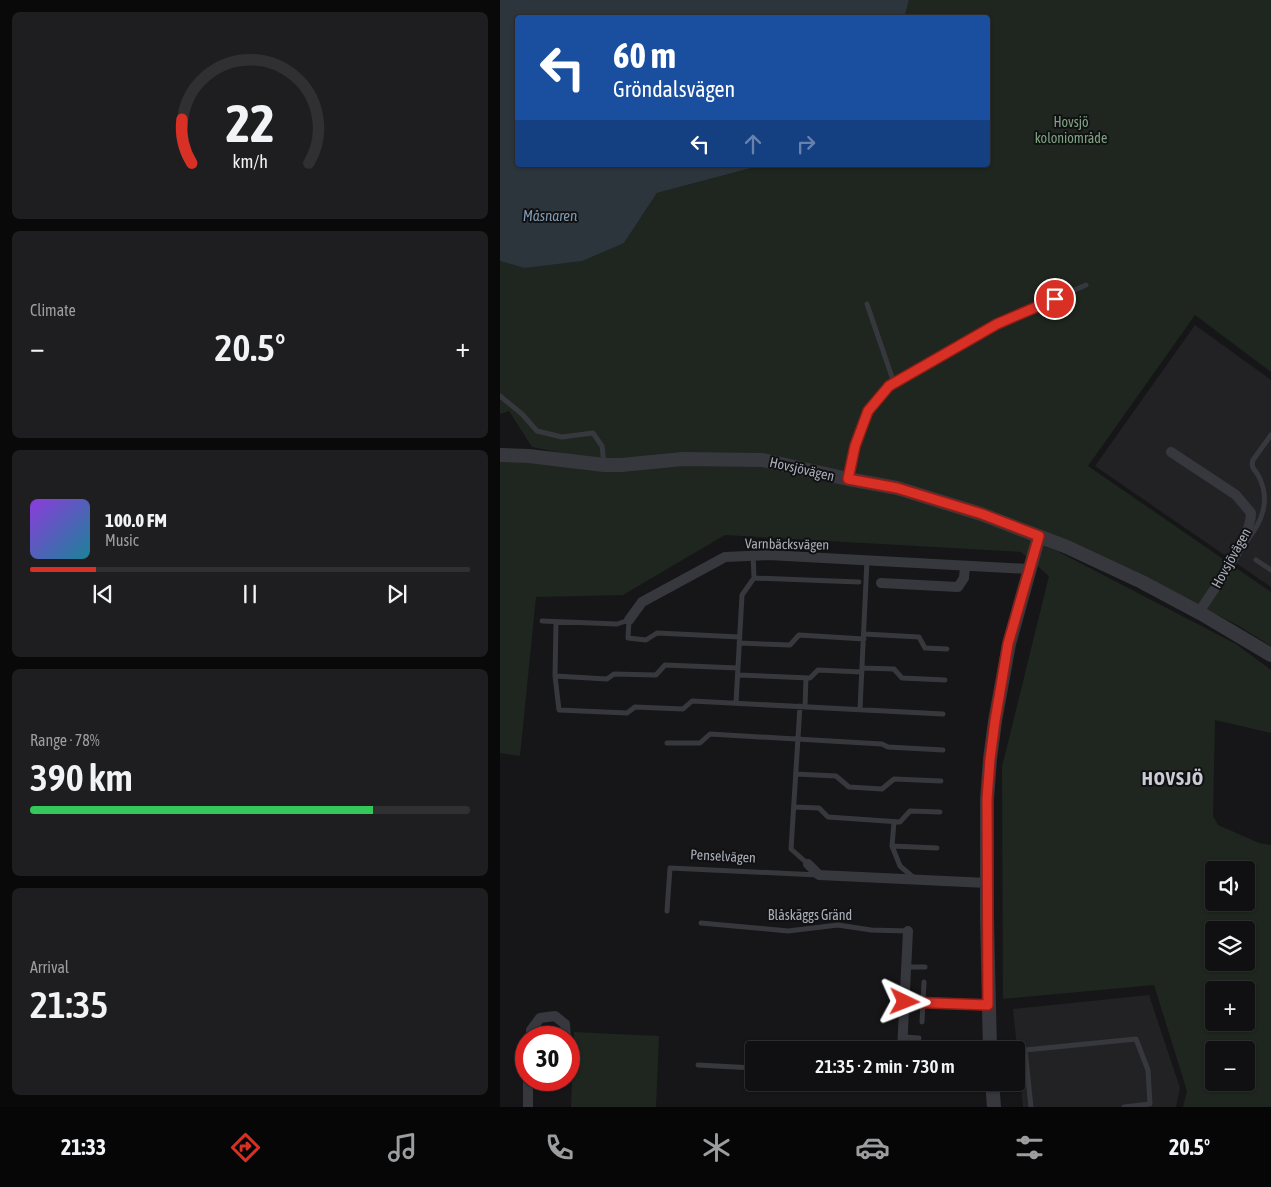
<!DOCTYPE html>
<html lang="en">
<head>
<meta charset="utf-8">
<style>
	:root { --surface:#101012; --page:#1e1e20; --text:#f1f3f6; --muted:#9c9d9f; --line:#303032; --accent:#d93025 }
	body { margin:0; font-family:"Asap Condensed",sans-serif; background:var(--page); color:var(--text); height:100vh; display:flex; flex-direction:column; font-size:19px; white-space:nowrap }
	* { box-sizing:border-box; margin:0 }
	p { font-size:16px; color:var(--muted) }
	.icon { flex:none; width:28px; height:28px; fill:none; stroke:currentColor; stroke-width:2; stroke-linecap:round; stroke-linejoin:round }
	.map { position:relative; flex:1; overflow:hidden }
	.panel { display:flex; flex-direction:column; gap:12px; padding:12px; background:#09090a; width:500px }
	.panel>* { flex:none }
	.guide { position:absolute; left:15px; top:15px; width:475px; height:152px; border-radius:5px; box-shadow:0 1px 4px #0004,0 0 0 1px var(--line); background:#1a4fa0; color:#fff; overflow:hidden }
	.buttons { position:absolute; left:705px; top:861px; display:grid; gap:10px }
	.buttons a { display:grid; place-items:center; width:50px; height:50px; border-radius:5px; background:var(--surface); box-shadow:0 1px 4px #0004,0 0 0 1px var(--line); font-size:25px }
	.speed { position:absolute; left:15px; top:1026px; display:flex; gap:10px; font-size:25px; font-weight:700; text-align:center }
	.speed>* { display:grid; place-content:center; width:65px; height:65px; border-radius:50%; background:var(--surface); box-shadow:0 1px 4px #0004,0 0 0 1px var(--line); line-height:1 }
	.speed .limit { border:8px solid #d22; background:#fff; color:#111 }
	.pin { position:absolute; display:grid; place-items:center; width:42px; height:42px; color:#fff; margin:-21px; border:2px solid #fff; border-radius:50%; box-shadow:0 1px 5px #0007 }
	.me { position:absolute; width:55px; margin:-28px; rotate:92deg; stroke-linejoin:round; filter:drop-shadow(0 0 4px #0008) }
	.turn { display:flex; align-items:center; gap:18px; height:105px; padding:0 15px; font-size:22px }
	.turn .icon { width:65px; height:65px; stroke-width:2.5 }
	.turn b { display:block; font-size:35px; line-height:42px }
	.lanes { display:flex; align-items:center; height:48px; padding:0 15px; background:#0003; justify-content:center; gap:25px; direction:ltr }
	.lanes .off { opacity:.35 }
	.big { font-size:38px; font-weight:600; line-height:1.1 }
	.panel .card { flex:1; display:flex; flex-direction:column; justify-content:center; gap:8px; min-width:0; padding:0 18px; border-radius:8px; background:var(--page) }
	.panel .dial { align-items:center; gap:0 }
	.dial svg { height:130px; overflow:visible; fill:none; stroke:var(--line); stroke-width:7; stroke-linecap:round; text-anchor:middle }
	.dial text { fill:var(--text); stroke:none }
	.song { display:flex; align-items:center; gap:15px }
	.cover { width:60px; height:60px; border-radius:8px; background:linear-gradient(135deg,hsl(270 70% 55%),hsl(190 70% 35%)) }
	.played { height:5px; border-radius:2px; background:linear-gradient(90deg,var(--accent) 15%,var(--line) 15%) }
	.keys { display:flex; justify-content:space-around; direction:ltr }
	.heat { display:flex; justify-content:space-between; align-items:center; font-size:28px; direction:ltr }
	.charge { height:8px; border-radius:4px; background:linear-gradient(90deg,#34c759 78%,var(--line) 0) }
	.trip { position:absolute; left:245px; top:1041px; width:280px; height:50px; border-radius:5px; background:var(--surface); box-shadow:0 1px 4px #0004,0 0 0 1px var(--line); font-weight:600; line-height:50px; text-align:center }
	.tabs { display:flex; height:80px; justify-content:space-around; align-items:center; background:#060607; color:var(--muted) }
	.tabs .icon { width:35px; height:35px }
	.tabs .current { color:var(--accent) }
	.tabs b { font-size:22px; color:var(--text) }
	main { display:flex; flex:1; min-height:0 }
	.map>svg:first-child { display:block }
	.built { fill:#222225 }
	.green { fill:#1e261f; fill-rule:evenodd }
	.water { fill:#2c353c }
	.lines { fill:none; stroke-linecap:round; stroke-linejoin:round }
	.service { stroke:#37383d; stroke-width:5 }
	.minor { stroke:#37383d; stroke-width:10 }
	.tertiary { stroke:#37383d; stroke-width:14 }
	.route-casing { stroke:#8d1f18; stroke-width:12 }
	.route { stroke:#d93025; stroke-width:9 }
	.labels { text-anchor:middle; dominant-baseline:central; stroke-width:4; stroke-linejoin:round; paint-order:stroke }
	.park-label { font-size:14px; fill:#7fa381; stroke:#111113 }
	.street-label { font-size:14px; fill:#a8adb8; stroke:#111113 }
	.water-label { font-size:15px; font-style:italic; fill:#7f9bb3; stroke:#111113 }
	.district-label { font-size:19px; font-weight:bold; letter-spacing:1px; fill:#c9ccd4; stroke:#111113 }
</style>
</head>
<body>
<main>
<section class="panel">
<div class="card dial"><svg viewBox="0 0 100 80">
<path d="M14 69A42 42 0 1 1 86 69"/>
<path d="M14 69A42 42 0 0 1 8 42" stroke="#d93025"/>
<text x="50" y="56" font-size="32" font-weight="700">22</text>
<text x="50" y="72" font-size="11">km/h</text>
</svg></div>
<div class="card"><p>Climate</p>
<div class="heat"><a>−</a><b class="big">20.5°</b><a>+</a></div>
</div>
<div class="card">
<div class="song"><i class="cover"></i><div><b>100.0 FM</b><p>Music</p></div></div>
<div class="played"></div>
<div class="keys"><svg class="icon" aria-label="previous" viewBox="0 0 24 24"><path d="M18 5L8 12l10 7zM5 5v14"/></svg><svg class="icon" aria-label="pause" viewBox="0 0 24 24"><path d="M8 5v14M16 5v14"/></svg><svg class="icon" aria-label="next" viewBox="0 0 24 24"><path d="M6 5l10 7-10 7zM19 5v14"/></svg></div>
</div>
<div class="card"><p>Range · 78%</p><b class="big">390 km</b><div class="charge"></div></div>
<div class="card"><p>Arrival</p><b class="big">21:35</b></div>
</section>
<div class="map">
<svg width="771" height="1107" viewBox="0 0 771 1107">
	<rect width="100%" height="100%" fill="#161618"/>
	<path class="built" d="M695,325L771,380V587L595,466Z
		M649,995L680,1088L676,1107H523L513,1009Z"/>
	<path class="green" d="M409,0H771V372L695,315L588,466L771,592V646L737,625L647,578L560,539L272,458L104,462L32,447L9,411L0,414V261L24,268L124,243L157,193L255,167L258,165H488V18L404,17Z
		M0,458L268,463L396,494L481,520L555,550L736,644L771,670V733L715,720L713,816L718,825L759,843L771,845V1107H683L687,1091L654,985L503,999L502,767L549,576L521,552L225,535L123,595L36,597L20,756L0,753ZM714,870H746V902H714ZM714,930H746V962H714ZM714,990H746V1022H714ZM714,1050H746V1082H714Z
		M74,1032L159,1036L156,1107H71Z"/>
	<path class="water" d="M0,0H409L404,18H18V165H258L255,167L157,193L124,243L82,261L24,268L0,261Z"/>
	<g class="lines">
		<path class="service" d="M367,304L394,383
			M0,396L22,414L37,431L62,437L93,433L102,446L104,464
			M348,478L355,446L368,411L389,386L497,324L586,285
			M746,542C762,522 771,501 759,477C756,470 750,468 753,460L771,435
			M756,560L771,570
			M254,578L359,582
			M42,621L117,624L129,620L128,638L146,640L157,633L240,637
			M56,622L55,676L59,710L127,713L135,707L183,709L192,701L443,714
			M364,634L419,637L425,648L447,649
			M239,643L290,645L299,635L364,639
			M362,668L394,669L402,678L445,680
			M238,675L310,678L318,670L362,672
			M55,676L107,679L114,674L156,675L165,665L238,668
			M236,703L242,595L254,578L253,555
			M300,706L291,849L308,864
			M305,706L306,678
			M360,709L367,560
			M167,743H200L210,734L382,744L388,747L443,750
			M296,774L336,776L349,787L382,789L394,779L441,781
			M294,807L319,808L328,817L400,822L410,811L440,812
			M394,822L392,846L400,866L414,878
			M392,846L437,848
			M167,911L170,868L318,875
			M201,923L288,931L338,925L371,930L408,931
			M407,967H425
			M422,1022L424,982
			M403,1037L419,1038
			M198,1065L254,1068
			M531,1107L525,1050L636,1039L648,1070L650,1104L624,1107"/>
		<path class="minor" d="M671,452L736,495L751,513C751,539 714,589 699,612
			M381,583L458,587L464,578L465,566
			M129,620L142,602L225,557L268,555L529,569
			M308,864L319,875L487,883
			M405,1002L489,1005
			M31,1038V1030L40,1018L55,1016L65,1024L66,1038
			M402,1050L408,931
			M28,1107V1080"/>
		<path class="tertiary" d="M0,455L29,456L104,465H121L183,459L263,460L348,479L397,488L481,514L567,547L642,582L702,614L771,655
			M490,1050L487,918V799L490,759L495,721L509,644L539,536
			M492,1082L494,1107"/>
	</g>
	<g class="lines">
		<g class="route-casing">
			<path id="route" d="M405,1002L488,1005L487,799L490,759L495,721L508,644L539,536L482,514L397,488L348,479L355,446L368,411L389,386L497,324L555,299"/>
		</g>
		<use href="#route" class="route"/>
	</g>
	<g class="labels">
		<g class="park-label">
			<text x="571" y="122">Hovsjö<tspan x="571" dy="16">koloniområde</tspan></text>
		</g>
		<g class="street-label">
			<text transform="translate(302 469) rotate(13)">Hovsjövägen</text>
			<text transform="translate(287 544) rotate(1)">Varnbäcksvägen</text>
			<text transform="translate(731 558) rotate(-61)">Hovsjövägen</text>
			<text transform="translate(223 856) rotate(3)">Penselvägen</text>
			<text x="310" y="915">Blåskäggs Gränd</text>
		</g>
		<g class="water-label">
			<text x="50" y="215">Måsnaren</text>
		</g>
		<g class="district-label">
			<text x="673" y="778">HOVSJÖ</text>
		</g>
	</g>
</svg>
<div class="buttons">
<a><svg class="icon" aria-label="sound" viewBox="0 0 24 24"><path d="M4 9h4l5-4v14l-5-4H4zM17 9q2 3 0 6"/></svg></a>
<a><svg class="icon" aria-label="layers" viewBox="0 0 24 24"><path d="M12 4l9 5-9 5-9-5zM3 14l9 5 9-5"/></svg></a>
<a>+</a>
<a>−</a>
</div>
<div class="speed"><div class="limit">30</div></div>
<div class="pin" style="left:555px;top:299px;background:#d93025"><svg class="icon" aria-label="arrive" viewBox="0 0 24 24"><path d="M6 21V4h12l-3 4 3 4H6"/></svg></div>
<svg class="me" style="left:405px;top:1002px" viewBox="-20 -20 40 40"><path d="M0-17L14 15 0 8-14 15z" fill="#d93025" stroke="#fff" stroke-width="4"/></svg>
<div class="trip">21:35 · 2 min · 730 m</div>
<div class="guide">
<div class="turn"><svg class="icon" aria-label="left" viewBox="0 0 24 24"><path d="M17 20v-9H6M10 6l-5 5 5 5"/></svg><div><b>60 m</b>Gröndalsvägen</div></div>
<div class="lanes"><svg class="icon" aria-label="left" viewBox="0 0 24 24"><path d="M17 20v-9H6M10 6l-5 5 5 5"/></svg><svg class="icon off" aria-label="ahead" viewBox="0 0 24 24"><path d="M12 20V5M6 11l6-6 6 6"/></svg><svg class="icon off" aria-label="right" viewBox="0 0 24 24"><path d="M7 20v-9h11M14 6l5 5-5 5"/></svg></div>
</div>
</div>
</main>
<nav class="tabs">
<b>21:33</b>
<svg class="icon current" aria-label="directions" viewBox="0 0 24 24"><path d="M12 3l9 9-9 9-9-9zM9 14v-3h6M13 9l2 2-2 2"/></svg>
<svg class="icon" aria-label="music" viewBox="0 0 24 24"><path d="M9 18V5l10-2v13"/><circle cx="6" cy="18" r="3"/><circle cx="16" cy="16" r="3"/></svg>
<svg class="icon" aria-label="phone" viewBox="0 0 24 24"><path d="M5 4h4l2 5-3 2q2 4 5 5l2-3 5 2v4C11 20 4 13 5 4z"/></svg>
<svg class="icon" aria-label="climate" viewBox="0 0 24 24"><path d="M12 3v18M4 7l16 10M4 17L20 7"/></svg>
<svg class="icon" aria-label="car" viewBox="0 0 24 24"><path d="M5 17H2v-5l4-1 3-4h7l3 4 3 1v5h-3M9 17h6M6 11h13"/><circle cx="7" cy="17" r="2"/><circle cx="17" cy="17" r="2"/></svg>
<svg class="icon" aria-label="filters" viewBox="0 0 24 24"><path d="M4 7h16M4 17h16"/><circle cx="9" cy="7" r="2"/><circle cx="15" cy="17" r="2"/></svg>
<b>20.5°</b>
</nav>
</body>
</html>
